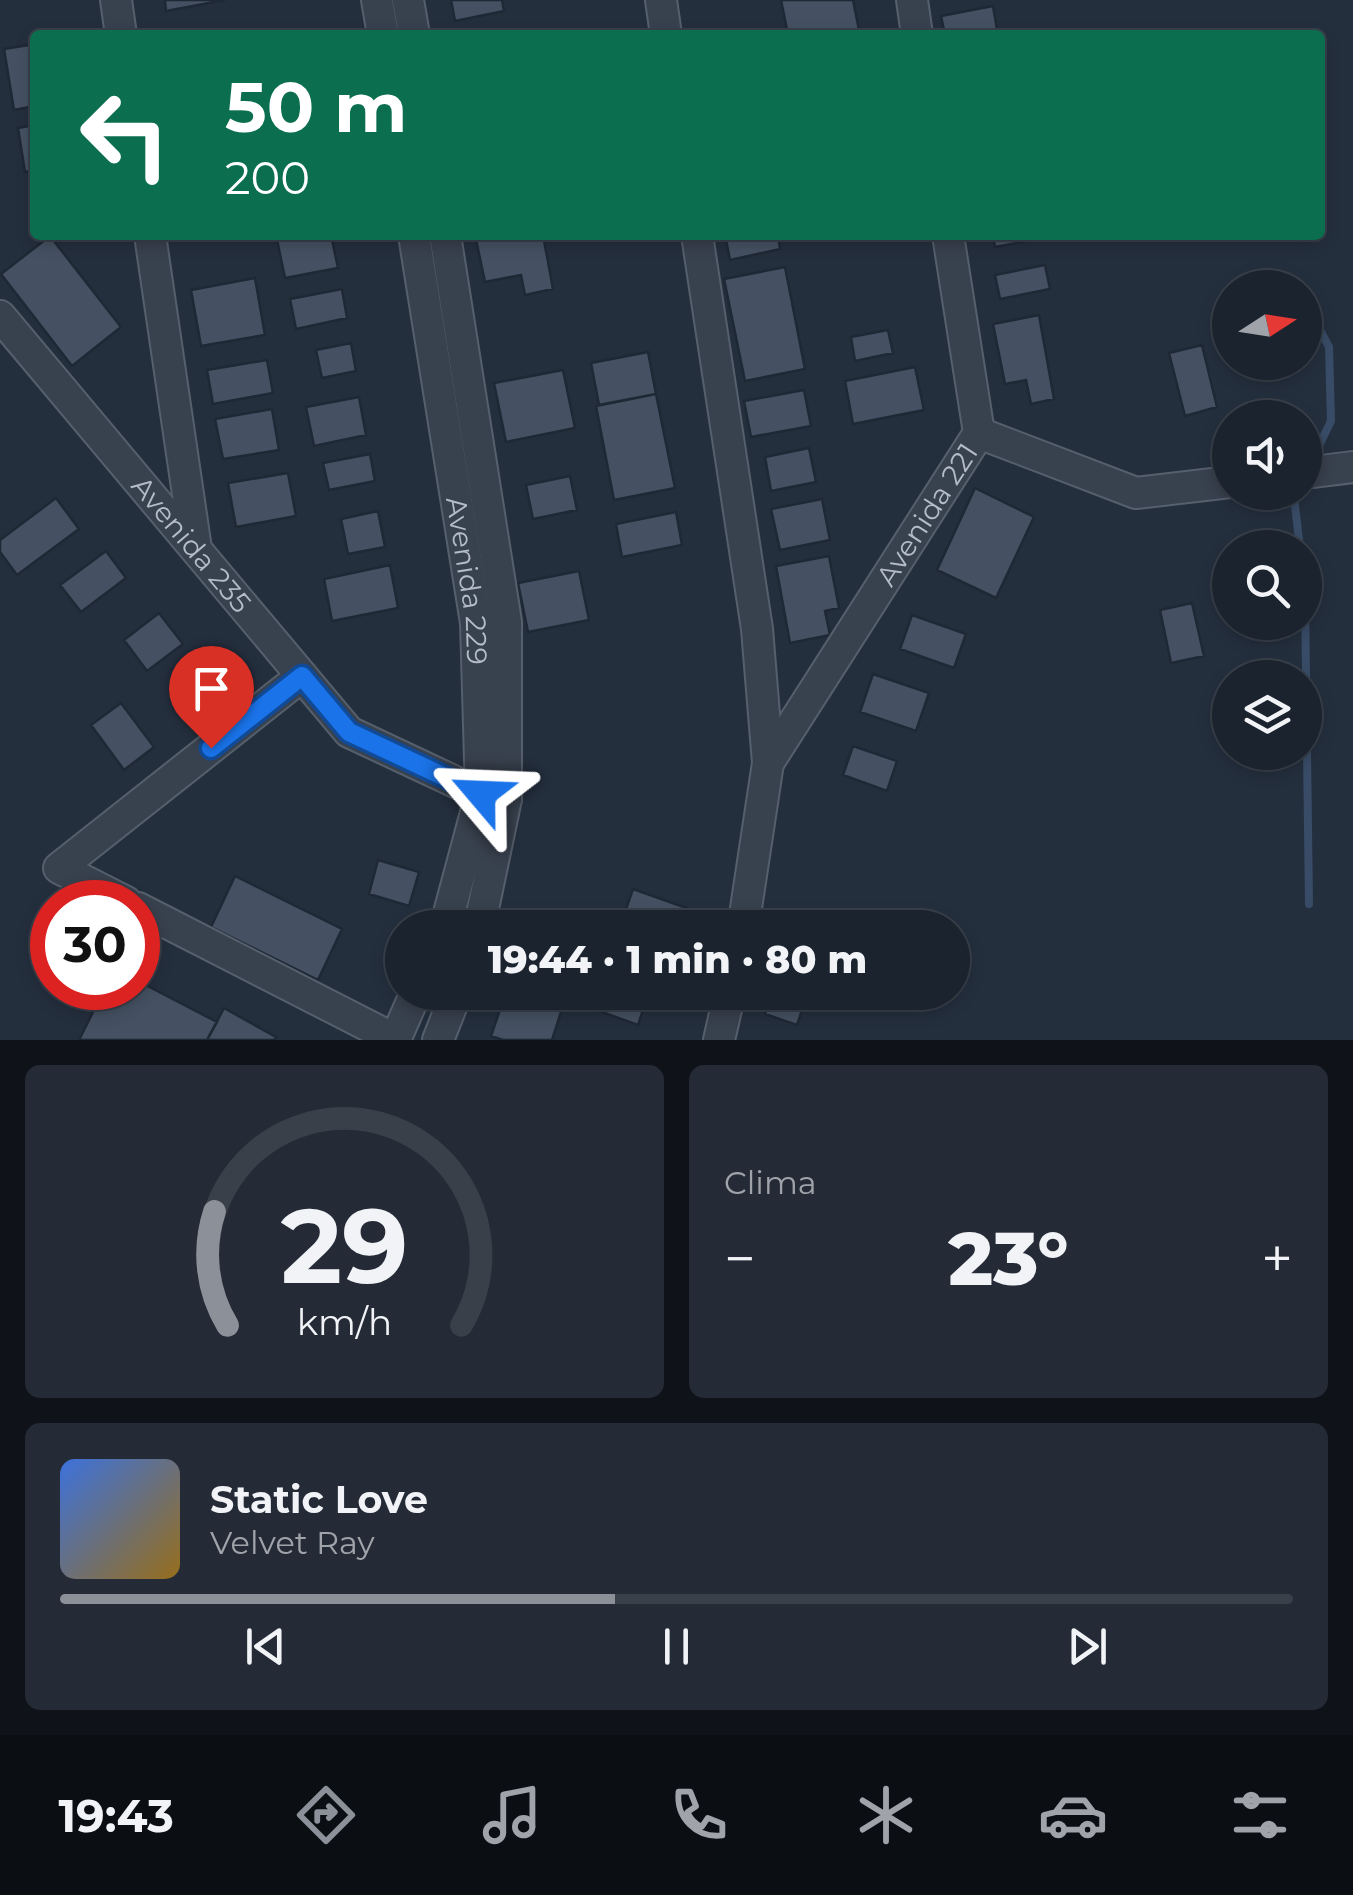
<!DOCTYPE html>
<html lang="es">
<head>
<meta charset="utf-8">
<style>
	:root { --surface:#1b232e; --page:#242b36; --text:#f1f3f6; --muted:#a0a4aa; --line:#39404a; --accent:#8c9099 }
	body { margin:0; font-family:Montserrat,sans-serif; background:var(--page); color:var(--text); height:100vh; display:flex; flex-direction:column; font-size:38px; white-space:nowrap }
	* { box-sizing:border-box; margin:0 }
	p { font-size:32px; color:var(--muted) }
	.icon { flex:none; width:55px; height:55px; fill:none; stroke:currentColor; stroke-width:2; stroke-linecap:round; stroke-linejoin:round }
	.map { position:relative; height:1040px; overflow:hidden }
	.sheet { display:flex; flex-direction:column; gap:25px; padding:25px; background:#0f1319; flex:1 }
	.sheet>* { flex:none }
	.banner { position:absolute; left:30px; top:30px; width:1295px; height:210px; border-radius:10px; box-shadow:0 5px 15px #0003,0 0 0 2px var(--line); background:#0b6e4f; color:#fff; overflow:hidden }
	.needle { width:65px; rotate:78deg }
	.buttons { position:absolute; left:1212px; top:270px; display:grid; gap:20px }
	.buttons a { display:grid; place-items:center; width:110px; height:110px; border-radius:50%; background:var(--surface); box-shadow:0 5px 15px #0003,0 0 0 2px var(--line); font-size:50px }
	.speed { position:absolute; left:30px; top:880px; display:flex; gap:20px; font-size:50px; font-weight:700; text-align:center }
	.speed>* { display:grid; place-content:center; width:130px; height:130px; border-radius:50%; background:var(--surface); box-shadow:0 5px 15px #0003,0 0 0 2px var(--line); line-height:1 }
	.speed .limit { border:15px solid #d22; background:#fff; color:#111 }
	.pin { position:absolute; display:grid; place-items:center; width:85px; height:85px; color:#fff; margin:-102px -42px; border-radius:50% 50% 50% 0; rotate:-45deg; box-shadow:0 0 10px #0007 }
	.pin .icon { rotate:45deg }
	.me { position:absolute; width:110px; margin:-55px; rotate:296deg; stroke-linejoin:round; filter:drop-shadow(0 0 8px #0008) }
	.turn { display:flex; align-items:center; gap:35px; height:210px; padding:0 30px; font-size:45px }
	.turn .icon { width:130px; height:130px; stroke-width:2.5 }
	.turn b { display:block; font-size:70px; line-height:85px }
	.big { font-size:75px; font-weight:800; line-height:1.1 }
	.sheet .card { flex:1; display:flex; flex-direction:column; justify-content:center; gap:15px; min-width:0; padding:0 35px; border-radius:15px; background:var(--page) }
	.sheet .dial { align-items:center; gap:0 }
	.dial svg { height:260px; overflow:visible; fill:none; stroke:var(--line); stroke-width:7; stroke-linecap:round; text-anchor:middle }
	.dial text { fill:var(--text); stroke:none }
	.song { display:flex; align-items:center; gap:30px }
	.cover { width:120px; height:120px; border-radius:15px; background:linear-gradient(135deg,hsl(220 70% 55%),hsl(40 70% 35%)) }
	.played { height:10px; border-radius:5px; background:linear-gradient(90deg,var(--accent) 45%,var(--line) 45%) }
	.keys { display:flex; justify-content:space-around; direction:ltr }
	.heat { display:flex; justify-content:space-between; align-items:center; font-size:55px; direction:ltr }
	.sheet .tiles { flex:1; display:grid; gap:25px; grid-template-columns:1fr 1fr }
	.card:last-child { grid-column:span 2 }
	.trip { position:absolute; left:385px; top:910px; width:585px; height:100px; border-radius:50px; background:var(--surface); box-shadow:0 5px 15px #0003,0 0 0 2px var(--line); font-weight:800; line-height:100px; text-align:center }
	.tabs { display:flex; height:160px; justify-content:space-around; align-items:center; background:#0b0e12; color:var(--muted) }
	.tabs .icon { width:70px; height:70px }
	.tabs .on { color:var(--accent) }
	.tabs b { font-size:45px; color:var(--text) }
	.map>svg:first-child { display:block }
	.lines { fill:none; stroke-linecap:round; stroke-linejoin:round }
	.stream { stroke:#394c67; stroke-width:8 }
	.building { fill:#455162; stroke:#1f2835; stroke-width:2.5 }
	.minor-casing { stroke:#565f6c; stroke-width:34 }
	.minor { stroke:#38414e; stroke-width:30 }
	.route-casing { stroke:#114b97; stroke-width:25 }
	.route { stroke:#1a73e8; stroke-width:18 }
	.labels { text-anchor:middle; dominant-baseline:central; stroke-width:10; stroke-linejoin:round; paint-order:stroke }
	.street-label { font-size:28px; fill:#b4bcc9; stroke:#1d2633 }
</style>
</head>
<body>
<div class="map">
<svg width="1353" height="1040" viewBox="0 0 1353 1040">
	<rect width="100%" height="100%" fill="#242f3e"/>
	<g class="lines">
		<path class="stream" d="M1297,287V288
			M1305,302L1329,347L1331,421L1311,462
			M1296,492L1294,497L1300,548
			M1305,597L1309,904"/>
	</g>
	<path class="building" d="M165,0H225L166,11Z
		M451,0H502L504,11L455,21Z
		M781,0H853L860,35H788Z
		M993,6L998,35H945L941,16Z
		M35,44V106L14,110L4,49Z
		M35,125V170L25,172L18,128Z
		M276,235H331L338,268L285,278Z
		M475,235H543L553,289L525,295L521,275L485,282Z
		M725,235H778L780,249L730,260Z
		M993,235H1048V237L995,247Z
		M50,236L121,327L72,366L1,274Z
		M1045,265L1050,289L1000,299L995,275Z
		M785,267L805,369L745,381L724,279Z
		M255,278L265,335L201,346L191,290Z
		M342,289L347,318L296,329L290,299Z
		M1039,315L1054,399L1031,404L1026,380L1005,384L993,324Z
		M888,330L893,353L855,361L851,337Z
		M351,343L356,371L322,378L316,350Z
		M1202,345L1217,407L1185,416L1169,353Z
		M648,352L656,394L599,405L591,363Z
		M267,360L273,393L213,404L207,370Z
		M915,367L924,410L853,424L845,381Z
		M563,370L575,428L506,442L494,383Z
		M804,390L811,426L751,437L744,401Z
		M656,394L675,488L614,500L596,406Z
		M359,397L366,435L314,446L306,407Z
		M272,409L279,450L223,459L215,419Z
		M809,448L816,482L771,491L765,457Z
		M370,454L375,481L329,490L323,463Z
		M288,473L296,516L236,527L228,483Z
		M570,476L577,510L533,519L526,485Z
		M975,488L1034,517L996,598L937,570Z
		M56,498L79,529L17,575L0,552V540Z
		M822,499L830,540L780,550L771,509Z
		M378,511L385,547L348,554L341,519Z
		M676,512L682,545L622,557L616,524Z
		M106,551L126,578L81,612L60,585Z
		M829,556L839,608L825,611L830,635L790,643L776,566Z
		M1230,559V611L1226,612L1219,560Z
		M390,565L398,608L332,621L324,579Z
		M579,571L589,620L528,632L518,583Z
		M1192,603L1204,656L1171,663L1160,610Z
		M159,613L183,644L147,671L124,640Z
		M912,615L966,634L954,668L900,649Z
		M873,674L929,693L916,731L860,712Z
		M121,703L154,747L124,770L91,725Z
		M853,746L897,761L887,791L843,775Z
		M378,860L419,872L409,906L369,894Z
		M235,876L342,929L318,980L211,927Z
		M633,889L695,911L689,928H668L625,912Z
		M138,981L217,1022L207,1040H79L105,988H138Z
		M506,992H512L562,1009L552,1040H503L491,1036Z
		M605,992H649L638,1025L599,1011Z
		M772,992H808L797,1025L765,1014Z
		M224,1008L276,1037L274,1040H207Z"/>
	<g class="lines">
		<g class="minor-casing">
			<g id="minor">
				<path d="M116,0L121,35"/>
				<path d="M377,0L383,35"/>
				<path d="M408,0L414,35"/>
				<path d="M661,0L666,35"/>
				<path d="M912,0L917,35"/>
				<path d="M150,235L196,549"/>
				<path id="s1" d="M414,235L476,623L481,794L445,928"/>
				<path d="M445,235L506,622V799L479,928"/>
				<path d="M697,235L757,629L768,763L743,928"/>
				<path id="s2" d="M0,316L349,732L481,794L506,799"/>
				<path d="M979,433L1136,493L1230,482"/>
				<path d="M1305,473L1353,467"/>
				<path id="s3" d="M768,763L979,433L948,235"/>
				<path d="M126,902L59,868L302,676"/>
				<path d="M138,908L396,1040"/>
				<path d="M395,1040L416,992"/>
				<path d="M438,1040L457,992"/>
				<path d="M719,1040L730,992"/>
			</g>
		</g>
		<use href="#minor" class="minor"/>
	</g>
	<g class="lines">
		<g class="route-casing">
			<path id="route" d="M211,748L302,676L349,732L481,794"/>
		</g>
		<use href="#route" class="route"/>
	</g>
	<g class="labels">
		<g class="street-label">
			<text stroke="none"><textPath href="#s3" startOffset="295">Avenida 221</textPath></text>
			<text stroke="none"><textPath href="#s2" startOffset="298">Avenida 235</textPath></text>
			<text stroke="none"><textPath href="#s1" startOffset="350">Avenida 229</textPath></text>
		</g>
	</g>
</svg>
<div class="buttons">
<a><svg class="needle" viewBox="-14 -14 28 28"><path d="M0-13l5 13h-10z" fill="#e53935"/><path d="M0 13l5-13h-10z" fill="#a0a4aa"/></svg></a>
<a><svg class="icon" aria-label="sound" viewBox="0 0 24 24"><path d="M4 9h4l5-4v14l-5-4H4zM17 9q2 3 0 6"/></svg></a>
<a><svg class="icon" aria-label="search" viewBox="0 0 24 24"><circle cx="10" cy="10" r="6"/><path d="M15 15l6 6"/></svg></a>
<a><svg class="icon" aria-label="layers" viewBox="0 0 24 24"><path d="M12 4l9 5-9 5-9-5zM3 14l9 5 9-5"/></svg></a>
</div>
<div class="speed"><div class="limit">30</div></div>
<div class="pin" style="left:211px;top:748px;background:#d93025"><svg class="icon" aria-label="arrive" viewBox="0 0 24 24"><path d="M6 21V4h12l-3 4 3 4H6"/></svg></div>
<svg class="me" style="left:481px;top:794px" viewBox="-20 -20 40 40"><path d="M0-17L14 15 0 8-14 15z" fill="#1a73e8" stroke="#fff" stroke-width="4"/></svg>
<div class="trip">19:44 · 1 min · 80 m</div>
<div class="banner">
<div class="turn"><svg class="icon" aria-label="left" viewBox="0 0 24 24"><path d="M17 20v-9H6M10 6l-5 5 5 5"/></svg><div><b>50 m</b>200</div></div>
</div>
</div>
<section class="sheet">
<div class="tiles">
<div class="card dial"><svg viewBox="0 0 100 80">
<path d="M14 69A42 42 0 1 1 86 69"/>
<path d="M14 69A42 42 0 0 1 10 34" stroke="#8c9099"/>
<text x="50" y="56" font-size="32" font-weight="700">29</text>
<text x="50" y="72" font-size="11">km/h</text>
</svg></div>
<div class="card"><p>Clima</p>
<div class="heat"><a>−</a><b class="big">23°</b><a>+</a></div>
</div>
<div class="card">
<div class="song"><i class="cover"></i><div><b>Static Love</b><p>Velvet Ray</p></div></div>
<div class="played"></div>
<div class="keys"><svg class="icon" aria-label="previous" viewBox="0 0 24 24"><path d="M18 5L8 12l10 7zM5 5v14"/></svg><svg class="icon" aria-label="pause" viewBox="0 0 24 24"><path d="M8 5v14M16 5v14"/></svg><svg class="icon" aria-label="next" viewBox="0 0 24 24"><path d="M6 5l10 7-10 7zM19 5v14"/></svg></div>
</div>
</div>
</section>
<nav class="tabs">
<b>19:43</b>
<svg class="icon on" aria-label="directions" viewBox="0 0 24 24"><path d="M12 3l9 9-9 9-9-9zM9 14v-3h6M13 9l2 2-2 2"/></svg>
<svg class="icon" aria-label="music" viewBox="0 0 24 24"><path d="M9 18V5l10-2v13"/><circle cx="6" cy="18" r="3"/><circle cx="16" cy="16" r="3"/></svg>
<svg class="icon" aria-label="phone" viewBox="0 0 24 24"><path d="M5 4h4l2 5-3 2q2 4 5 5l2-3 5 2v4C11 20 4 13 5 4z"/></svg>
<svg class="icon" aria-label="climate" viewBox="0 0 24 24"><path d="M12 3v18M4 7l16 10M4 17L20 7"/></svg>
<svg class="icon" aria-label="car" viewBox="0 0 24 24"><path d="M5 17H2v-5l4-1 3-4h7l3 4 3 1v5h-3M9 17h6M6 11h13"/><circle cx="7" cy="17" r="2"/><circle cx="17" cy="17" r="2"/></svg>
<svg class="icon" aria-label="filters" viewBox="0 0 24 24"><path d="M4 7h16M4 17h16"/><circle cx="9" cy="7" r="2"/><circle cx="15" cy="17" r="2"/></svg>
</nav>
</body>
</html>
